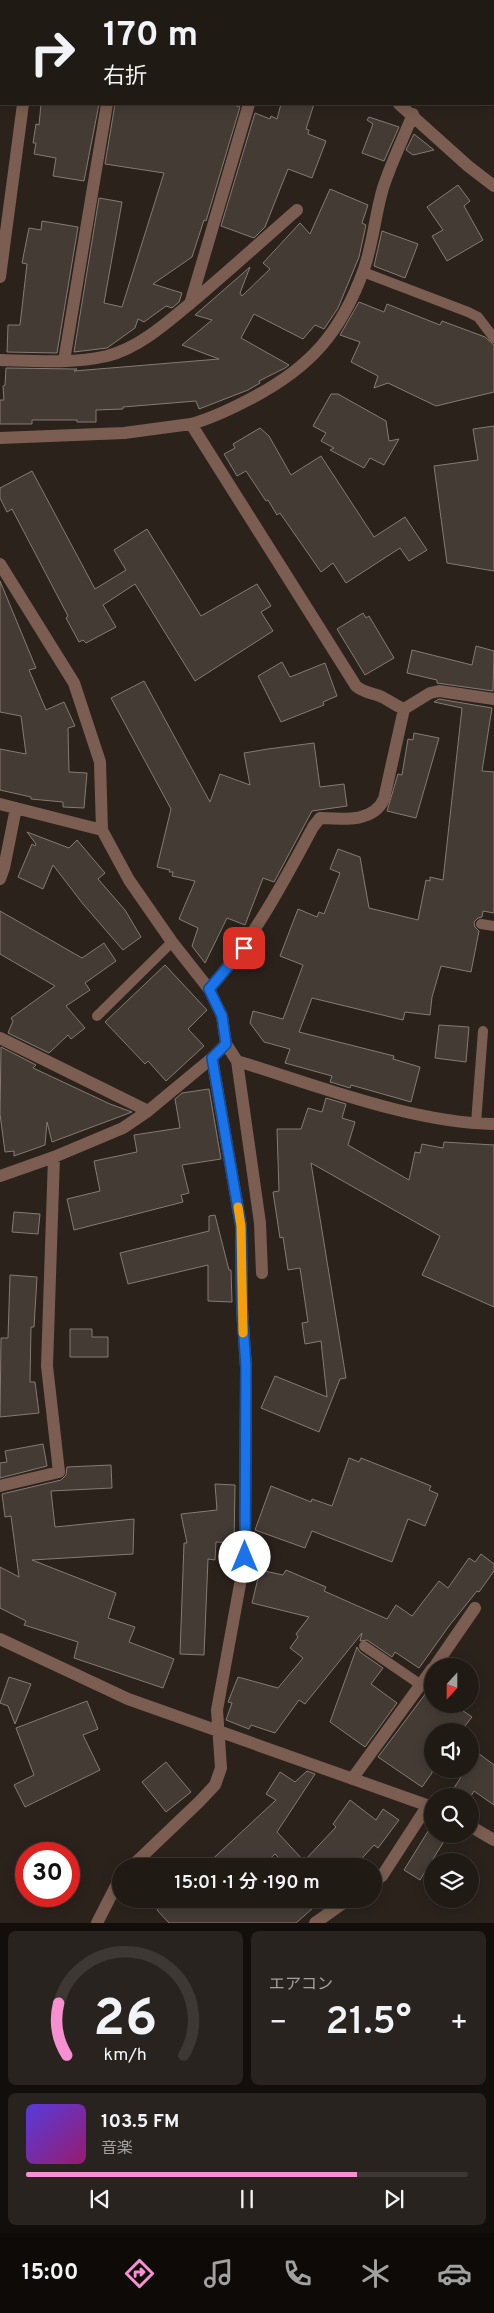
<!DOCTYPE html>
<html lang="ja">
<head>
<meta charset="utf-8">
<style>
	:root { --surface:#201a15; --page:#28231e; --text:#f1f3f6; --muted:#a2a1a0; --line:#3d3834; --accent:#f690d0 }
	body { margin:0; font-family:Overpass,"Noto Sans JP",sans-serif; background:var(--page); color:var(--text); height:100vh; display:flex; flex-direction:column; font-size:19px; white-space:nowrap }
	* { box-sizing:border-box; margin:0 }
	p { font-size:16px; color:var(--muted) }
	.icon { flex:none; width:28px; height:28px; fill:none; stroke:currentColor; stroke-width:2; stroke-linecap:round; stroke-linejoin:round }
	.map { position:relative; height:1923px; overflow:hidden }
	.sheet { display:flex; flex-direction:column; gap:8px; padding:8px; background:#120e0c; flex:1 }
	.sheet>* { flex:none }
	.hud { position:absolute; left:0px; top:0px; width:495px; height:105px; box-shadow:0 2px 12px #0003,0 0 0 1px var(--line); background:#201a15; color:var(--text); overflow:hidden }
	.needle { width:32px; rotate:201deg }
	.controls { position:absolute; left:424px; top:1658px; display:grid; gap:10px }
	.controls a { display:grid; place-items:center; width:55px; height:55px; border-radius:50%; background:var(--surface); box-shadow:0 2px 12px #0003,0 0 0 1px var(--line); font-size:25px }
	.speed { position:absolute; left:15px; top:1842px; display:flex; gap:10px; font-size:25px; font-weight:700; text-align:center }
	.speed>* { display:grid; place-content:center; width:65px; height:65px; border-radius:50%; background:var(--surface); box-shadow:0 2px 12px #0003,0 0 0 1px var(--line); line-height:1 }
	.speed .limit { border:8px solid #d22; background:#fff; color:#111 }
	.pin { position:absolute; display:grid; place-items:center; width:42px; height:42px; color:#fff; margin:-21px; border-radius:10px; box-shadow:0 2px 8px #0006 }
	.me { position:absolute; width:55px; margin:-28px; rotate:0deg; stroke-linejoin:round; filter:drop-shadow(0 0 4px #0008) }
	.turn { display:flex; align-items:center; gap:18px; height:105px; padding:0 20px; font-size:22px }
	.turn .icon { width:65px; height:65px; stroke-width:2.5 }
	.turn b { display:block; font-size:35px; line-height:42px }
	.big { font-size:38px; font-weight:600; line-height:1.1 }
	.sheet .card { flex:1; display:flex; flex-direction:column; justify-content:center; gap:8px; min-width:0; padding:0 18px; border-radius:8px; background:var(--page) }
	.sheet .dial { align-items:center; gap:0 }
	.dial svg { height:130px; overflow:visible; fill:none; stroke:var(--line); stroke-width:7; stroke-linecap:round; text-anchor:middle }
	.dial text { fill:var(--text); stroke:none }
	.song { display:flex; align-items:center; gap:15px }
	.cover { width:60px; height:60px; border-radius:8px; background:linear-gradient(135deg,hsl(250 70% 55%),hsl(320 70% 35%)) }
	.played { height:5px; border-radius:2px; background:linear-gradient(90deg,var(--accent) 75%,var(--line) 75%) }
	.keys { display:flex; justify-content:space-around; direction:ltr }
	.heat { display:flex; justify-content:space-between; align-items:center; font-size:28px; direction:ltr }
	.sheet .tiles { flex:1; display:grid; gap:8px; grid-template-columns:1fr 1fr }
	.card:last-child { grid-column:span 2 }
	.trip { position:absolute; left:112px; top:1858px; width:270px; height:50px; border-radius:25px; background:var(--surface); box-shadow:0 2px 12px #0003,0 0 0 1px var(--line); font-weight:600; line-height:50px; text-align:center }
	.menu { display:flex; height:80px; justify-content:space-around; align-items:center; background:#0d0a08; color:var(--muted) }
	.menu .icon { width:35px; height:35px }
	.menu .on { color:var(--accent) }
	.menu b { font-size:22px; color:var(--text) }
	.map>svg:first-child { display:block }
	.building { fill:#443b35; stroke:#857b73 }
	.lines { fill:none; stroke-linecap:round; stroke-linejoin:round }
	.service { stroke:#7b5e51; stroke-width:10 }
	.minor { stroke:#7b5e51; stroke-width:12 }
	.route-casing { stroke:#114b97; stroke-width:12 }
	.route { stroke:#1a73e8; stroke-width:9 }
	.slow { stroke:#f59e0b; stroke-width:9 }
</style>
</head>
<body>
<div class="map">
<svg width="494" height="1923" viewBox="0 0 494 1923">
	<rect width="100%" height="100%" fill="#2b221c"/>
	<path class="building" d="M41,104H99L84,181L53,176L56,158L34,154L36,143H33L36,124L39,125Z
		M115,104H231L240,107L206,221L204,220L192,257L153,284L182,293L179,302L172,308L166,306L144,322L138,319L135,328L107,348L74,352L99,198L122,202L104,303L122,307L164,173L105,164Z
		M281,104H314L306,129L309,130L308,134L326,141L312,178L288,169L265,227L254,238L221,226L255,113L270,119L271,116L277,119Z
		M369,117L399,127L384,161L362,153L373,124L367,120Z
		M414,134L434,150L413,155L406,150Z
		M458,185L470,201L464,206L483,240L447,261L432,236L443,230L427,207Z
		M330,189L368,205L362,223L366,225L359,257L338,308L324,329L315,325L303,339L254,314L241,338L289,365L285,368L259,381L260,383L248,390L199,409L196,401L123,407V409L96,410V422H77V420H32V424H0V400H4L3,386L5,385L6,368L77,369L74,371L219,359L182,345L212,320L195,315L250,267L240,293L242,296L270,269L263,263L300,223L310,234Z
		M42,221L78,227L57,353L7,352L8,325H20L27,264L22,263L29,228L41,230Z
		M382,231L418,244L405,278L374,266Z
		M359,302L384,312L387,304L440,325L442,321L485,337L494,345V392L436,406L388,383L374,388L378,376L351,362L360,342L340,335Z
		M331,394H338L386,421L389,441L399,439L384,465L370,458L364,468L330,450L334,448L321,441L326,433L313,426Z
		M494,426V571L447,563L434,466L478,460L473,429Z
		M260,428L269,436L291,475L321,456L374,537L405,517L427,550L409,561L400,548L346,583L333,563L321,572L280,513L277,515L268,500L266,501L246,471L237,476L224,454L235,448L233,444Z
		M32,471L95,589L126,570L114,550L147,529L201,616L257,584L271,606L261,612L273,631L195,681L135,584L103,605L116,627L86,643L83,640L79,642L66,618L68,616L12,509L7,512L0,498V488Z
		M0,581L36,668L29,670L46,710L64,702L75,726L68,728L69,772L87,773L84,808L63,807V802L31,799V797L0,790V749L26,754L21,716L0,712Z
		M363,613L366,618L369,616L394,658L365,675L337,629Z
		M476,646L494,651L493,691L437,683V680L407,673L412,650L472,665Z
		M282,662L290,677L325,663L337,696L323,702L324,705L281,722L258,676Z
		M144,681L210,802L220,774L250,785L244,753L268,749L314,743L320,787L344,784L347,806L312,811L274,882L263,878L245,925L227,918L205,963L192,946L198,928L179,919L195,881L172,876L173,872H169L170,870L157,867L171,809L111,698Z
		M439,699L492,708L482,771L494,772V913L483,911L482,917L478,918L474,922L475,927L479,931L471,972L441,966L432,997L430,1015L405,1012L403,1020L312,998L299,1032L394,1056L393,1059L420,1067L411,1102L351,1085L350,1088L334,1083L330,1082L332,1076L285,1063L290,1049L264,1042L250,1023L253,1011L283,1019L303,965L280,956L298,909L317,917L319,912L324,914L340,873L330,869L338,849L360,857L369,908L418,920L426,880L430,881V877L443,880L462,708L434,702Z
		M414,733L439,738L416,818L387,811L398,774L402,775L408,739L413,740Z
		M27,832L69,848L77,840L105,873L98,879L125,910L141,937L123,950L83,904L53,865L43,889L18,877L32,844L35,846L36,844Z
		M0,911L82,958L104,943L116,961L85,983L90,990L66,1006L85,1028L71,1039L68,1035L49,1053L8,1033L13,1021L11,1018L55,986L0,954Z
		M165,965L207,1010L188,1029L204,1046L166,1081L148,1061L145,1064L105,1022Z
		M439,1025L469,1027L466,1062L435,1058Z
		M1,1047L36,1065L33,1068L110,1104L132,1112L52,1142L47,1122L45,1145L14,1156V1151L5,1152L0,1114Z
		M209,1089L221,1159L182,1165L189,1193L181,1195L183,1202L74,1230L67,1199L100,1191L94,1161L137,1152L134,1135L180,1128L175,1099L182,1093Z
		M326,1098L346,1104L342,1118L355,1122L348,1145L409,1180L415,1152L420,1153L422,1144L443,1148L444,1142L494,1145V1307L422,1275L440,1236L311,1163L346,1378L340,1379L319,1432L261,1408L275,1376L327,1397L321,1341L305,1344L302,1323L308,1322L300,1268L288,1270L283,1237L280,1238L273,1192L279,1191L277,1129H301L308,1108L322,1112Z
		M14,1212L40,1214L38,1234L12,1232Z
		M215,1215L229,1270H231L232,1302L208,1301V1265L128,1284L120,1253L209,1231V1216Z
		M10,1275L37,1277L34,1327H31L30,1382H35L39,1413L0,1417L1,1338H8Z
		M70,1329H92V1337H108V1357H70Z
		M43,1444L47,1466L0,1478V1463L7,1462L5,1451Z
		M349,1458L359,1462L361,1458L414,1479L431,1486L429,1490L438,1494L425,1526L408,1519L392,1562L312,1531L305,1548L255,1530L271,1486L311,1502L312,1499L332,1506Z
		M111,1465L112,1488L51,1491L55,1527L134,1519L133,1554L32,1560L116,1593L108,1618L135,1627L129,1642L174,1659L163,1688L74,1658L78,1642L24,1625L26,1621L0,1608V1567L19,1577L11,1516L5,1517L2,1494L61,1480L66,1475L67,1467Z
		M215,1484L235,1485L234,1543L216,1542L215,1560L208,1559L204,1655L180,1654L184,1543H187L181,1514L217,1510Z
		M481,1554L494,1564V1571L479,1592L477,1591L449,1626L419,1668L395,1652L392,1657L367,1640L360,1641L362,1633L305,1704L299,1700L275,1733L251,1725L249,1729L226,1720L232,1703L228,1702L238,1677L278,1688L303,1658L290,1648L298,1637L296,1634L309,1617L252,1603L260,1570L283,1575L286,1570L326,1587L324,1591L387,1619L396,1605L412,1616L439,1581L448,1588L469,1558L475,1562Z
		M357,1647L360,1652L383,1668L371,1684L397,1703L365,1747L330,1722Z
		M9,1677L31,1684L15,1724L8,1706L0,1703Z
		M432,1685V1704H453L472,1717L461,1731H432V1773L422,1787L378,1757Z
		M87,1701L98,1729L83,1735L100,1770L25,1807L14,1785L34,1775L16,1728Z
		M470,1747L494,1765V1805L474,1791L471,1796H449L466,1769H470Z
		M166,1762L191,1792L166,1812L142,1782Z
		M307,1771L315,1774L277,1832L304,1861L336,1827L333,1824L350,1800L376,1820L383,1809L399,1820L378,1848L374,1845L355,1866H287L275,1854L262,1866H205L276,1800L266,1794L280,1772L295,1782Z
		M430,1828L432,1829V1834H439L446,1838L420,1880L404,1870Z
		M170,1899H305L313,1908L296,1923H169L157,1910Z"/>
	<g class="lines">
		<path class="service" d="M0,101H1
			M363,272L468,312L478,317L494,338
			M481,924L494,926
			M97,1016L172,942
			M476,1123L483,1031
			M364,1646L421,1685"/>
		<path class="minor" d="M235,0L237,1
			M288,0L289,1
			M37,1V0
			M124,1L125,0
			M399,104L468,166L494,186
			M0,277L23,104
			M190,304L249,104
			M0,360C35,361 72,364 107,356C142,347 171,319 199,296C232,268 264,239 297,210
			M64,361L107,104
			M0,438L124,433L191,424
			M0,564L74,683L100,762L102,830
			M404,709C396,706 390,701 382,697C373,693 364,693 356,686L191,424C213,418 231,409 250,399C310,368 341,333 364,269C373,243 375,215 383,188C391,163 403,139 413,114
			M0,804L102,830L129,880L172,942L209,989L222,1016L226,1044L237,1061L260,1223L262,1273
			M0,879L4,868L16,808
			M209,989C253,940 282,885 313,827L320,818C343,819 373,823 384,799L404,709L430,693L439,691L494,699
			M0,1038L148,1111
			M237,1061C316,1085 412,1123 494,1124
			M0,1176L54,1157L123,1128L148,1111L212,1058L226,1044
			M0,1486L59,1472L47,1366L54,1157
			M0,1639L128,1699L432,1807
			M435,1666L475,1608
			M352,1779L432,1669
			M470,1826L494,1840
			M132,1866L199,1802L215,1785L221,1768L217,1710L245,1557L246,1367L242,1309L241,1226L212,1058
			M374,1882L382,1876L428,1805
			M97,1923L121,1876
			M315,1923L349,1899"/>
	</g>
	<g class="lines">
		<g class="route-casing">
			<path id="route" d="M244,948L209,989L222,1016L226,1044L212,1058L241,1226L242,1309L246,1367L245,1557"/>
		</g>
		<use href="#route" class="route"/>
		<path class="slow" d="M238,1207L241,1226L243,1333"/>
	</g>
</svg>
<div class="controls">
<a><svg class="needle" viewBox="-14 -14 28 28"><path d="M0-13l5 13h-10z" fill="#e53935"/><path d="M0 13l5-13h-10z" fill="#a2a1a0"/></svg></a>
<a><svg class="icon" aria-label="sound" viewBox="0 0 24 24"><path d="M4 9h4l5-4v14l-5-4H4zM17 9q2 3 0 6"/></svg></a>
<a><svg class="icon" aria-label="search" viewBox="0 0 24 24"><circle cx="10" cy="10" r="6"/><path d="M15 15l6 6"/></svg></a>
<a><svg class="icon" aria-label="layers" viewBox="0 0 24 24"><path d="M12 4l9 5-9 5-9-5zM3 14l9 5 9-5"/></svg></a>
</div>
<div class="speed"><div class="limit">30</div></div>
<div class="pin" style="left:244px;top:948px;background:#d93025"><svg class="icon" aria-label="arrive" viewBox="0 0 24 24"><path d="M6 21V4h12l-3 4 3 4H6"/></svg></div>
<svg class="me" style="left:245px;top:1557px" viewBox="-20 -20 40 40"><circle r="19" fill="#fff"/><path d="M0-13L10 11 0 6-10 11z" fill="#1a73e8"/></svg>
<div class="trip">15:01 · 1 分 · 190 m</div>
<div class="hud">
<div class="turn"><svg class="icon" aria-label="right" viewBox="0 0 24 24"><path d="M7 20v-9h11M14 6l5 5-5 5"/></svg><div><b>170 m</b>右折</div></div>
</div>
</div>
<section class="sheet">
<div class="tiles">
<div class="card dial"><svg viewBox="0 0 100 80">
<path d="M14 69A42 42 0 1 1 86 69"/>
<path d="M14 69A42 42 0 0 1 9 37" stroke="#f690d0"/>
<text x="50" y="56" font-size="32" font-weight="700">26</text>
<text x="50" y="72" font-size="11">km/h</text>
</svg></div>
<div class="card"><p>エアコン</p>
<div class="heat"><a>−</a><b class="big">21.5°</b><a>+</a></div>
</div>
<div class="card">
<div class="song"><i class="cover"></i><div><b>103.5 FM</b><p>音楽</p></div></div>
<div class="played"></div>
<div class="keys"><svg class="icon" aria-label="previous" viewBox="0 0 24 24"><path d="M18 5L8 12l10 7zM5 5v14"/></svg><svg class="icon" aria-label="pause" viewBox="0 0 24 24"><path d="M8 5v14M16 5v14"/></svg><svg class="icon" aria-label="next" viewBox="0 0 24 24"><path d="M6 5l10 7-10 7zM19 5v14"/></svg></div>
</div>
</div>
</section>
<nav class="menu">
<b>15:00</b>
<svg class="icon on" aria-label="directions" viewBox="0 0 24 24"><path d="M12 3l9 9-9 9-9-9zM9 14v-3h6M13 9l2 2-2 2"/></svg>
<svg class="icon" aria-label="music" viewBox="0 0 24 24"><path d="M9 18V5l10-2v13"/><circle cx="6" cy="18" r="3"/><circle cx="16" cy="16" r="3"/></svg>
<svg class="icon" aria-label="phone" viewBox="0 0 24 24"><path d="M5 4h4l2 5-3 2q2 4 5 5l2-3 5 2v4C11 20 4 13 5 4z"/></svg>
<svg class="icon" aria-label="climate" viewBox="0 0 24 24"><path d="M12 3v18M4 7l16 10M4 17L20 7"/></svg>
<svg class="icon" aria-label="car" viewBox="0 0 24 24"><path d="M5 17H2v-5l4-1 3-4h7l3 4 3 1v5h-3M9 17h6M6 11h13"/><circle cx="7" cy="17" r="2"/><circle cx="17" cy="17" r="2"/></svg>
</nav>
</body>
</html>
